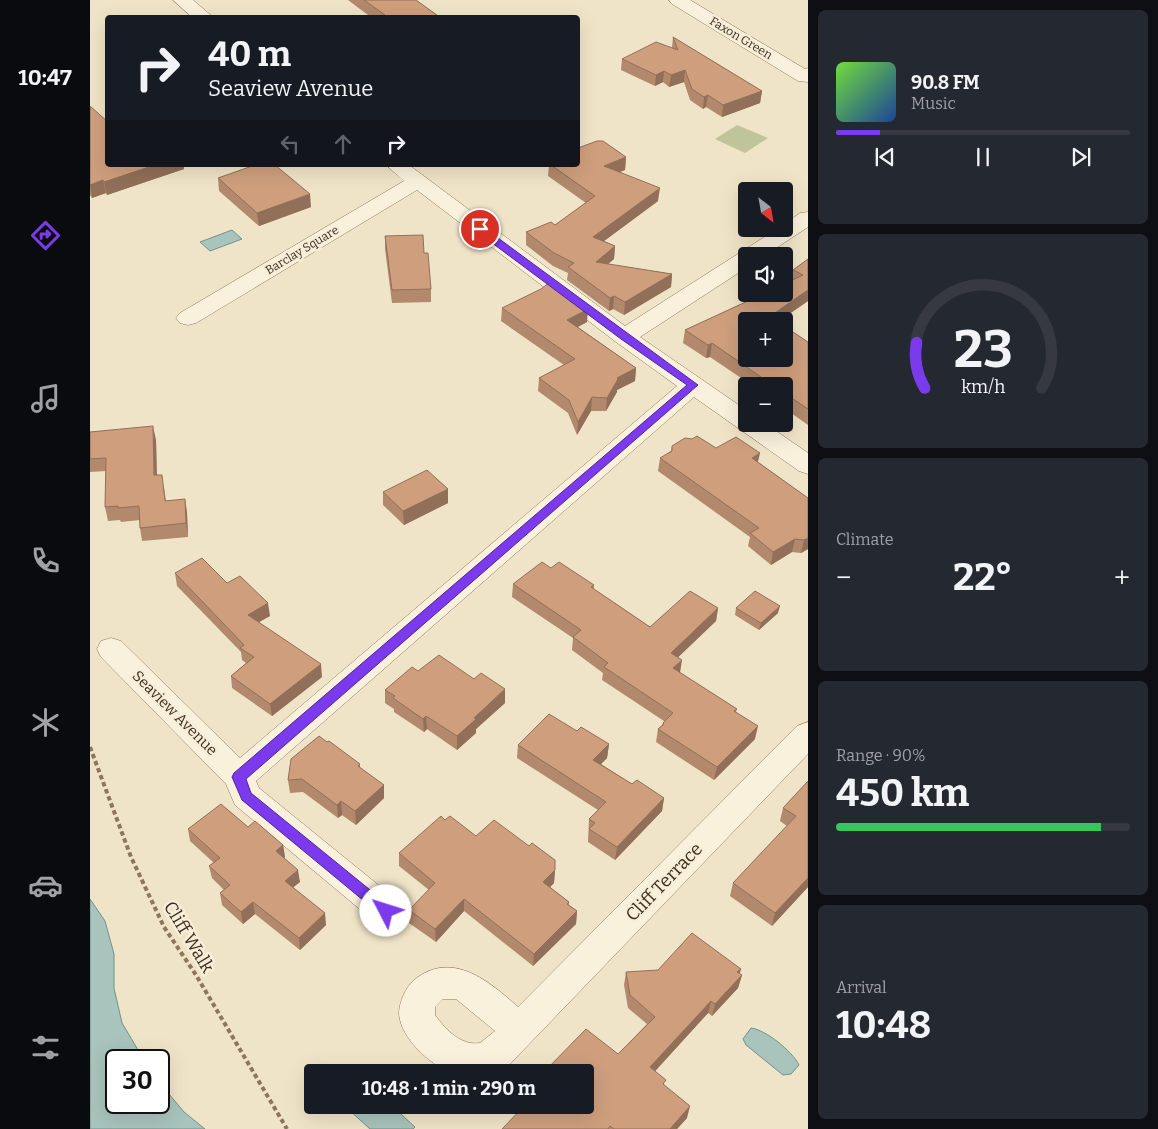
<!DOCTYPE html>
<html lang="en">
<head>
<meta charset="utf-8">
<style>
	:root { --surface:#171b24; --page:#242831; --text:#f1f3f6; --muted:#9ea1a6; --line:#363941; --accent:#7c3aed }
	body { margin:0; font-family:Bitter,serif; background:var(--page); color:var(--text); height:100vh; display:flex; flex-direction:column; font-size:19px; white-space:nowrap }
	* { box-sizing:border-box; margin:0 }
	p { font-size:16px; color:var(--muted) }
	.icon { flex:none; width:28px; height:28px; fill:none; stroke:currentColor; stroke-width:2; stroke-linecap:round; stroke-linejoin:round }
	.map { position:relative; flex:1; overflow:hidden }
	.details { display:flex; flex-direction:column; gap:10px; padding:10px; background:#0d0f14; width:350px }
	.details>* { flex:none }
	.top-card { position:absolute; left:15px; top:15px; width:475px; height:152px; border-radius:5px; box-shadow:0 5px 20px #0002; background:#171b24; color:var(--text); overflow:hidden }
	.needle { width:32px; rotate:149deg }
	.fabs { position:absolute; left:648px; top:182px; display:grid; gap:10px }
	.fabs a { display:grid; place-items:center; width:55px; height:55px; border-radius:5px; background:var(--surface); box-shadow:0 5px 20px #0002; font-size:25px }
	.speed { position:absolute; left:15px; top:1049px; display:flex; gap:10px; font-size:25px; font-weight:700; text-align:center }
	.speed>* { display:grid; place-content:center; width:65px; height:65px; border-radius:50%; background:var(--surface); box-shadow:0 5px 20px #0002; line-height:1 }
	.speed .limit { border:2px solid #111; border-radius:8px; background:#fff; color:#111 }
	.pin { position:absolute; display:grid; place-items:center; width:42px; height:42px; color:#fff; margin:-21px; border:2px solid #fff; border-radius:50%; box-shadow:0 1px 5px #0007 }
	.me { position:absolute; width:55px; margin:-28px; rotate:310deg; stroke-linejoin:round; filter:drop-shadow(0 0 4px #0008) }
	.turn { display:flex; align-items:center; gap:18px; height:105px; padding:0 20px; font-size:22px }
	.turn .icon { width:65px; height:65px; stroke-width:2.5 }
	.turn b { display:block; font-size:35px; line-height:42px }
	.lanes { display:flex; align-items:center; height:48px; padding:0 20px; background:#0003; justify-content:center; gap:25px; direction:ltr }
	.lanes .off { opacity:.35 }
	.big { font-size:38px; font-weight:700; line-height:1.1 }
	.details .tile { flex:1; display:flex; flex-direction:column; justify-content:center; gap:8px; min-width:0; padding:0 18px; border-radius:8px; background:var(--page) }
	.details .dial { align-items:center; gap:0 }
	.dial svg { height:130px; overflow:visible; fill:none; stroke:var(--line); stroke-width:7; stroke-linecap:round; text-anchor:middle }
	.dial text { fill:var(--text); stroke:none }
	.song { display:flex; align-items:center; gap:15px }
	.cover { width:60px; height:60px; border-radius:8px; background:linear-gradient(135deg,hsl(100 70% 55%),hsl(220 70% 35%)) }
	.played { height:5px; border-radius:2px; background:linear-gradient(90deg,var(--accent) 15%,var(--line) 15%) }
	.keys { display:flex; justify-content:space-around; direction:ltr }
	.heat { display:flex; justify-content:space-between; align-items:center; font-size:28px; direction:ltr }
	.charge { height:8px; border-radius:4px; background:linear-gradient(90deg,#34c759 90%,var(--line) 0) }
	.trip { position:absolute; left:214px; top:1064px; width:290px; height:50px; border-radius:5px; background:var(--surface); box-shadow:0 5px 20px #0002; font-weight:700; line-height:50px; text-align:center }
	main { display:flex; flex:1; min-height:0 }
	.tab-bar { display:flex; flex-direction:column; width:90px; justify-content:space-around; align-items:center; background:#090b0e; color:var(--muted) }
	.tab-bar .icon { width:35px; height:35px }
	.tab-bar .current { color:var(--accent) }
	.tab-bar b { font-size:22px; color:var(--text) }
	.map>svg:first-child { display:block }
	.cemetery { fill:#bfc49a }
	.water { fill:#a9c4bc; stroke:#6f938a }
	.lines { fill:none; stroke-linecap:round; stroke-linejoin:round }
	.minor-casing { stroke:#8d765c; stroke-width:1 }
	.path { stroke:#8d765c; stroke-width:4; stroke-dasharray:4.5 3; stroke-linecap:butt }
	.minor { fill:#faf1dc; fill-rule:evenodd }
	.wall { fill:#b2896c }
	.shaded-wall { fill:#916f58 }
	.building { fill:#cf9f7d; stroke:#916f58 }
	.route { fill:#7c3aed; stroke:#51269a }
	.labels { text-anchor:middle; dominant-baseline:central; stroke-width:5; stroke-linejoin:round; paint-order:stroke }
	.far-street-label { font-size:12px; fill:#3d2e20; stroke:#f7eed8 }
	.street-label { font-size:15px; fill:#3d2e20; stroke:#f7eed8 }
	.near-street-label { font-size:18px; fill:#3d2e20; stroke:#f7eed8 }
</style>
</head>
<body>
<main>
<nav class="tab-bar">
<b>10:47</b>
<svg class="icon current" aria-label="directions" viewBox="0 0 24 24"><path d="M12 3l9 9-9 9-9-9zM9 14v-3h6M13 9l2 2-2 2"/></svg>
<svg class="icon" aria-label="music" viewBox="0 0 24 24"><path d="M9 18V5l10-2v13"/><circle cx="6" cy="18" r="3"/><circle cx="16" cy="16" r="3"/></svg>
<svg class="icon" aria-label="phone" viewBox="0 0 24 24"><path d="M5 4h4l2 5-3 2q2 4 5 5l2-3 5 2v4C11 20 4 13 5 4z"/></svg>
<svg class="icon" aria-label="climate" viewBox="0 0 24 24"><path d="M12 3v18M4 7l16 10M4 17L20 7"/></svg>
<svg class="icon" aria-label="car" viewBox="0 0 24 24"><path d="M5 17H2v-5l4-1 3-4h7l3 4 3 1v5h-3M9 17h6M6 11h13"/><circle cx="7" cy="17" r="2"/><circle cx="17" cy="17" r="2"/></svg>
<svg class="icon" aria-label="filters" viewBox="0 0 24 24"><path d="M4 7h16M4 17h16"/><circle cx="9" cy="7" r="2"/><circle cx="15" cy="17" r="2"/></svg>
</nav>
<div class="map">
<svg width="718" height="1129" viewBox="0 0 718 1129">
	<rect width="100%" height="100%" fill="#f0e4c8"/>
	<path class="cemetery" d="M647,125L678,138L655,153L625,139Z"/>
	<path class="water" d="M142,230L152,239L120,251L110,242Z
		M0,899L15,921L24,954V988L32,1023L54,1060H26V1102H69V1082L94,1112L115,1129H0Z
		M661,1028C676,1030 702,1051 709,1065L701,1074L693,1075L656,1045L653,1039Z
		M262,1105H301L325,1127L323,1129H280L258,1109Z"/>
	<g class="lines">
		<g class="minor-casing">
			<path id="minor" d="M83,0H103L124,18H103Z
				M579,0H600L715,69L718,68V82L708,81L582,4Z
				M296,165H319L535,326L687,229H694V224L710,213L718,212V227L674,256H656V268L550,337L656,410V424H676L718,453V474L709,471L604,397L166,781L169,788L308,901L313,911L308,921L296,926L284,921L145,805L136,784L11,657L7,649L11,641L21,638L31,641L150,758L587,386L526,342L327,190L106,323L98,325L90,323L86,318L90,313L314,181Z
				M718,722V754L419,1065C406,1074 392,1072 376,1072C370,1072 365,1073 360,1072C339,1064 311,1038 309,1014C309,1002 316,987 324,980C362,949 400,982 428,1007L707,726ZM353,999H366L405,1031L390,1043C371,1046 356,1030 345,1015V1007Z"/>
		</g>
		<path class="path" d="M0,747L41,857L74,927L106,975L197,1129"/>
		<use href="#minor" class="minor"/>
	</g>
	<path class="wall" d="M258,0H326L351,18H282Z
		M583,37L672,91L670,103L632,117L616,107L613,109L600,100L594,82L579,87L573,82L565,86L531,70L532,59L582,48Z
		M0,106L18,165H94V169L17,195L16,193L2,198L0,195Z
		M536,157L535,170L530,172L568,201L514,241L525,246L524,259L518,264L582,274L581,287L534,315L523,309L519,311L477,280L478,273L463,266L436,245V232L465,225L496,203L458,176L459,165H488Z
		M128,178L221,207L169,226L129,191Z
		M295,236L334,253L341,289V302L302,303L295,249Z
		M718,259V301L689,321H656L718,342V425L694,408V386H663L620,357L616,358L593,343L595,330L701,281L703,270Z
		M412,308L497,322L488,327L546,368L545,381L527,390V392L516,411H501L487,435L478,413L448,391L449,378L474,365L411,321Z
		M0,432L66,440L67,475L74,488L76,501L95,499L97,513L98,537L52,541L50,528V520L31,522L30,520L18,521L15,507L16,471L0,472Z
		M582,446L626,448L668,462L718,498V549L711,553L702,552L681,565L658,546L660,537L568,471L570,458L581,451Z
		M293,492L358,503L314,525L293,505Z
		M461,568L504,585V589L560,627L628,608L626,621L588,657L590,673L647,709L646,712L665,739L624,780L566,742L568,729L572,725L574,721L512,680L513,673L482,650L483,638L422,597L423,584Z
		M85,573L137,583L180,616L169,622L232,677L182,716L142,688L141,676L156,663L152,660L151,652L87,586Z
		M646,608L688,613L669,630L645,615Z
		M328,671L384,679L415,689V703L386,729V733L367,750L337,729L334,732L304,712V709L295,703V690Z
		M487,731L519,744L517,758L511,764L542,784L574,798L572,811L525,860L498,842L499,819L508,810L427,758L428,745Z
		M270,764V768L294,785V798L266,825L252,815L248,818L213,792L200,793L198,780Z
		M718,781V887L682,926L640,896L643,883L697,826L690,821L693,808Z
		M355,820L386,836L465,870L464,883L460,887L479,902V905L487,911L486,924L443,966L374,911L346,942L319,923V910L339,890L309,866V853Z
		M158,827L193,845L195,857L194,858L210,882L203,887L236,925L210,950L165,914L153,924L132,905L130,893L134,890L122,878L119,866L124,863L100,841L98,829Z
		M651,969L649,974L652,975L648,988L622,1016L618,1013L565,1071L597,1118L587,1129H412L528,1054L557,1024L538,1008L534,985L536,972Z"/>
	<path class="shaded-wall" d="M595,70L594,82L579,87L581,75Z
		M574,71L573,82L565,86L566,75Z
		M672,91L670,103L632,117L633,105Z
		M618,95L616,107L613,109L614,97Z
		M536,157L535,170L513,178L514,166Z
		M65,165H94V169L17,195L14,182Z
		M13,180L16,193L2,198L0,185Z
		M570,188L568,201L502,250L503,237Z
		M220,194L221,207L169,226L167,213Z
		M525,246L524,259L505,275L506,262Z
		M582,274L581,287L534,315L535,302Z
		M718,290V301L689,321H678L679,317Z
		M524,296L523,309L519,311L520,298Z
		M498,309L497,322L476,333L477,320Z
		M622,343L620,357L616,358L618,345Z
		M546,368L545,381L527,390V392L516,411L517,398L527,378Z
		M502,397L501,411L487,435L488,422Z
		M63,426L66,440L67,489L64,475Z
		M670,453L667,466L662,458Z
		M358,489V503L314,525L313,511Z
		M95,499L97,513L98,537L96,523Z
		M718,538V549L711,553L714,540Z
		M705,539L702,552L681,565L683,552Z
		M178,603L180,616L160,627L158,615Z
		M690,606L688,613L669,630L671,623Z
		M628,608L626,621L579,666L581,653Z
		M592,660L590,673L583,668Z
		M231,664L232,677L182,716L180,704Z
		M415,689V703L386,729V733L367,750V736L384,718Z
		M336,716L337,729L334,732L333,719Z
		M668,726L665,739L624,780L627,767Z
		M519,744L517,758L502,773L503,760Z
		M294,785V798L266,825L265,811Z
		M574,798L572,811L525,860L527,847Z
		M251,801L252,815L248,818L247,805Z
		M193,845L195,857L188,863L186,851Z
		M208,870L210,882L196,893L195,881Z
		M465,870L464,883L452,895L453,882Z
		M718,878V887L682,926L685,913Z
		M374,899V911L346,942L345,929Z
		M163,902L165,914L153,924L151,912Z
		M487,911L486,924L443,966L444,954Z
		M235,913L236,925L210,950L209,938Z
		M651,969L648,979L652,975L648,988L622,1016L625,1004L647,972Z
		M621,1001L618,1013L558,1079L560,1067Z
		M600,1106L597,1118L587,1129H580Z"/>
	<path class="building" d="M274,0H326L351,18H299Z
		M583,37L672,91L633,105L618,95L614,97L602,89L595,70L581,75L574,71L566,75L532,59L566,42L588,50Z
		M0,106L18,122V165H65L14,182L13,180L0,185Z
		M507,141H513L536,157L514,166L570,188L503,237L525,246L506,262L582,274L535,302L524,296L520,298L478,267L484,263L464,253L436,232L461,222L465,225L505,196L461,165H488V148Z
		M165,165H185L220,194L167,213L128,178Z
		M333,235L334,253H338L341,289L302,290L295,236Z
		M718,259V290L679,317L686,321H656V359H694V326L718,342V409L694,393V386H684L622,343L618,345L595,330L673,294H694V284L713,275L703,270Z
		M461,281L498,309L477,320L546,368L527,378L528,379L517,398L502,397L488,422L479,400L449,378L485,359L412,308L451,289Z
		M63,426L64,475H72L75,501L95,499L96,523L50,528L49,506L28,508V506L15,507L16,458L0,459V432Z
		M607,436L626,448L646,437L670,453L662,458L718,498V538L714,540L705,539L683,552L660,533L669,528L570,458L582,451V446L595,438L602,439Z
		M337,470L358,489L313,511L293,492Z
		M112,558L137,583L150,576L178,603L158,615L231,664L180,704L141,676L164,657L150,648L154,645L85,573Z
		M452,562L461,568L469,562L504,585L501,587L560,627L600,591L628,608L581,653L592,660L583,668L647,709L644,711L668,726L627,767L568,729L574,724L573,723L583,713L514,667L518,663L483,637L491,630L423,584Z
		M665,591L690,606L671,623L646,608Z
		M349,655L384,679L391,673L415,689L384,718L386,719L367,736L336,716L333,719L303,698L305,696L295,690L322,667L328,671Z
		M459,714L487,731L491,727L519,744L503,760L542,784L547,780L574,798L527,847L499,829L505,823L499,819L516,802L428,745Z
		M229,736L237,742L239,741L270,764L268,766L294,785L265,811L251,801L247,805L212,779L198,780L201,759Z
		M718,781V878L685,913L643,883L706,816L693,808Z
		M131,804L158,827L165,821L193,845L186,851L208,870L195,881L235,913L209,938L163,902L151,912L130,893L140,885L119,866L130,858L98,829Z
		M351,816L355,820L360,816L386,836L404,820L439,846L442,843L465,860V870L453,882L479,902L477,904L487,911L444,954L374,899L345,929L319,910L345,883L309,853Z
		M602,933L651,969L647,972L652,975L625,1004L621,1001L560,1067L576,1080L573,1084L600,1106L580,1129H524L520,1126L518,1129H412L435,1105H495V1072H454L496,1029L528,1054L565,1017L540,995L536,972L568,970Z"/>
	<path class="route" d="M386,227H393L608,385L156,779L161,793L301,907L303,911L301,915L296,917L291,915L152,800L142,777L144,773L597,385L531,339L386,231Z"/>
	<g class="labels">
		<g class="far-street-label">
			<text transform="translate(651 38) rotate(31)">Faxon Green</text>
			<text transform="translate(212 250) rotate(-31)">Barclay Square</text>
		</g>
		<g class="street-label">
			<text transform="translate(85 713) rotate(45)">Seaview Avenue</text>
		</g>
		<g class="near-street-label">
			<text transform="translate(574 882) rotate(-46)">Cliff Terrace</text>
			<text transform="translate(99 937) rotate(59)">Cliff Walk</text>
		</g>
	</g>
</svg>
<div class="fabs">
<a><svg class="needle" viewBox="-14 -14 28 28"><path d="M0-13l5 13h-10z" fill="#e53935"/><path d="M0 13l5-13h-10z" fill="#9ea1a6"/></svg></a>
<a><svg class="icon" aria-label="sound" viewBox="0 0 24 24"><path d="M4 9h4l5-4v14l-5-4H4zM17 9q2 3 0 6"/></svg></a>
<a>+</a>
<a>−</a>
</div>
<div class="speed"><div class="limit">30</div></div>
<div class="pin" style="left:390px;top:229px;background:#d93025"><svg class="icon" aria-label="arrive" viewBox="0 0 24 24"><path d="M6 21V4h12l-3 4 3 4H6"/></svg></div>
<svg class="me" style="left:296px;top:911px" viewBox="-20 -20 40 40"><circle r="19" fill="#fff"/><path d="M0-13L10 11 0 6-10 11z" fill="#7c3aed"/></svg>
<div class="trip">10:48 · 1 min · 290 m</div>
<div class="top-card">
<div class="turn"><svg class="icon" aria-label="right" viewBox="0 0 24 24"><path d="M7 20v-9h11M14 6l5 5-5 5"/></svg><div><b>40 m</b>Seaview Avenue</div></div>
<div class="lanes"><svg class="icon off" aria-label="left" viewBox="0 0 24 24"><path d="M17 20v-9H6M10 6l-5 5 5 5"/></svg><svg class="icon off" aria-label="ahead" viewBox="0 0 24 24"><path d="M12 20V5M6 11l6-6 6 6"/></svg><svg class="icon" aria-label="right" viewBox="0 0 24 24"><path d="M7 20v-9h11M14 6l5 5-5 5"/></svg></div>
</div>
</div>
<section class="details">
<div class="tile">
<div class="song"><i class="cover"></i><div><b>90.8 FM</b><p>Music</p></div></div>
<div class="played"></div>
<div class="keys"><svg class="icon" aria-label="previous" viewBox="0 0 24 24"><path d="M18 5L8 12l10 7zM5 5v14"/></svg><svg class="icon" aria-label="pause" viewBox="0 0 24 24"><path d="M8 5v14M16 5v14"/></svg><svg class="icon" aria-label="next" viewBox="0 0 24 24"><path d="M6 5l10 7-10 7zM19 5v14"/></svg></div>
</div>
<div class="tile dial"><svg viewBox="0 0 100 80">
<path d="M14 69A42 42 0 1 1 86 69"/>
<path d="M14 69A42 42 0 0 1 9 41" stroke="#7c3aed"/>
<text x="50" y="56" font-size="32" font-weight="700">23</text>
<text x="50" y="72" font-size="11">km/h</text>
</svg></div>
<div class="tile"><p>Climate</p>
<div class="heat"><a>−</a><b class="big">22°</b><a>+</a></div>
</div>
<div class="tile"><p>Range · 90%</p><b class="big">450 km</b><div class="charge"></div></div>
<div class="tile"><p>Arrival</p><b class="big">10:48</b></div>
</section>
</main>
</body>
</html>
